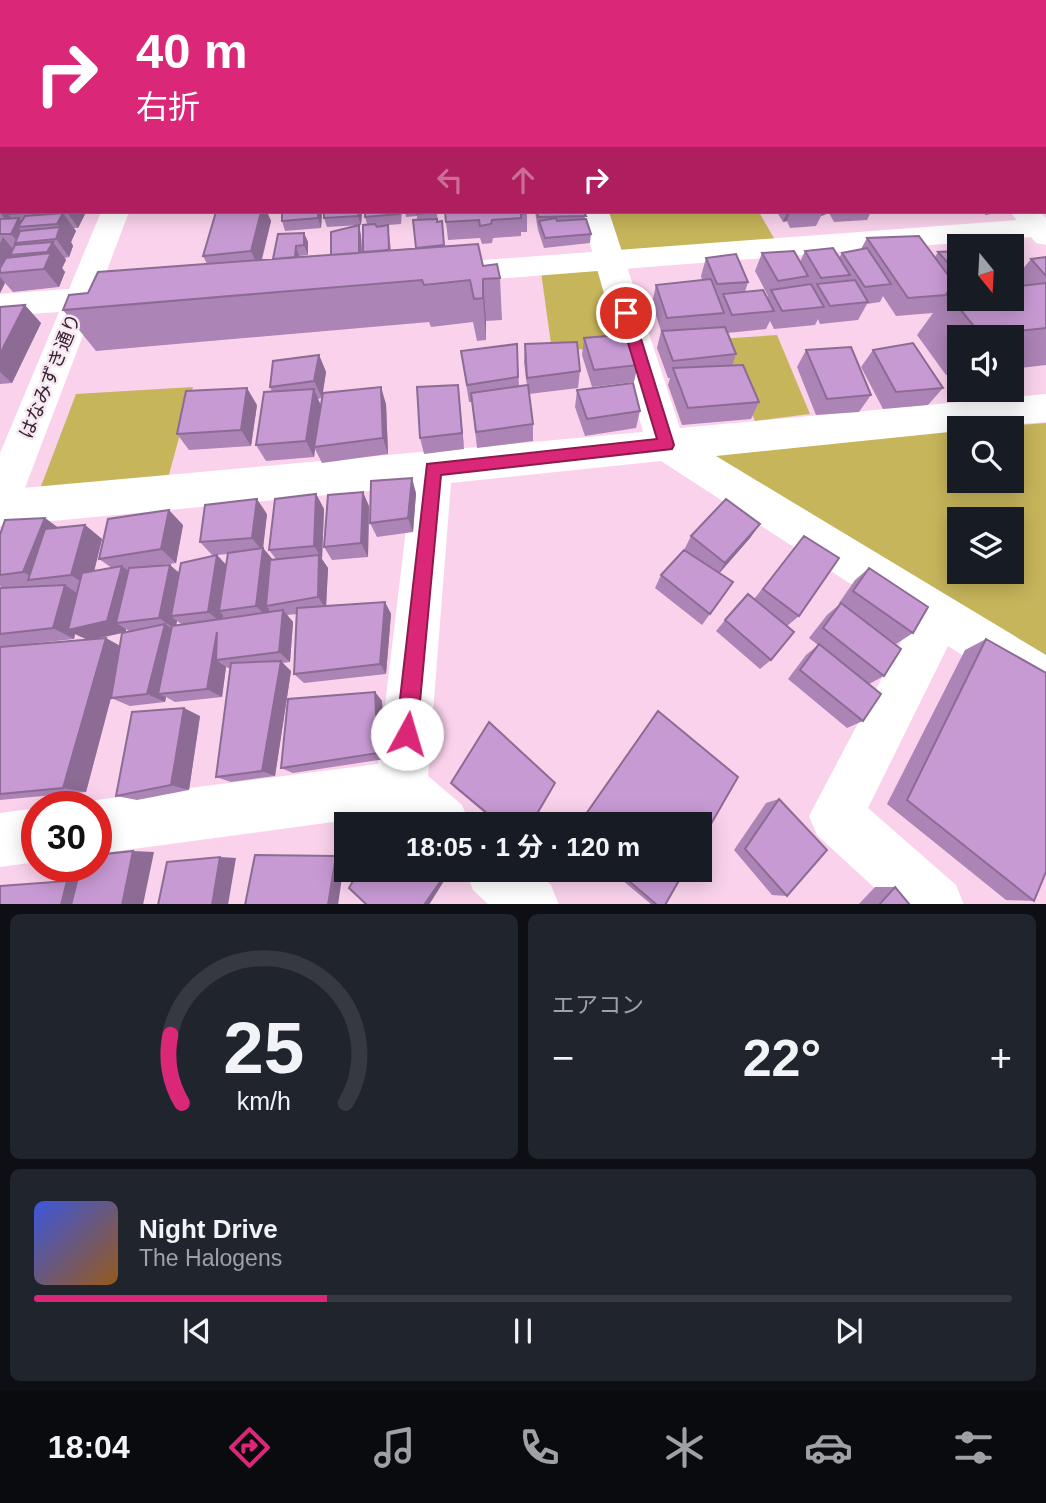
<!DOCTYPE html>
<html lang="ja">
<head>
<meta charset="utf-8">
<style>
	:root { --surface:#171b24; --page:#20242c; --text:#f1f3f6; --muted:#9ea1a6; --line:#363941; --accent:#db2777 }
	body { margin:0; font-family:Helvetica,"Noto Sans JP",sans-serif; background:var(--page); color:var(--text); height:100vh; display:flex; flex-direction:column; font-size:26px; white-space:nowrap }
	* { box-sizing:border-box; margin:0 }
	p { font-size:23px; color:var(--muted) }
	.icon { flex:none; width:38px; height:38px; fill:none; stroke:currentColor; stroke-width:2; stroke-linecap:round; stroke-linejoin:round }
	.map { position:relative; height:904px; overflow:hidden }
	.details { display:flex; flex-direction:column; gap:10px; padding:10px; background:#0d0f14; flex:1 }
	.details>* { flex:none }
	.guide { position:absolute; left:0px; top:0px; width:1046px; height:214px; box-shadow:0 4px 18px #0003; background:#db2777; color:#fff; overflow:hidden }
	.needle { width:46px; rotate:162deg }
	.controls { position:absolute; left:947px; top:234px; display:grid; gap:14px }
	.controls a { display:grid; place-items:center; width:77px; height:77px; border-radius:0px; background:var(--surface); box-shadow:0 4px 18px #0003; font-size:35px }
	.speed { position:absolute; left:21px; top:791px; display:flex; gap:14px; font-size:35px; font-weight:700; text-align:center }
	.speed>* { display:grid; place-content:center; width:91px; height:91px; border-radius:50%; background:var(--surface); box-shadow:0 4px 18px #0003; line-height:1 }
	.speed .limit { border:10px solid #d22; background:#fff; color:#111 }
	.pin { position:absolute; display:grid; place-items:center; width:60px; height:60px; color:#fff; margin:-30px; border:4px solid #fff; border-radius:50%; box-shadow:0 2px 7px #0007 }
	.me { position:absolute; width:77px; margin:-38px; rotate:6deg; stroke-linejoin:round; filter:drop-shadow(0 0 5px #0008) }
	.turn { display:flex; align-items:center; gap:24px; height:147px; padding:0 21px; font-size:32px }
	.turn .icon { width:91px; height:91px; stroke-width:2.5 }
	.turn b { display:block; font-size:49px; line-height:60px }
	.lanes { display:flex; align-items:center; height:66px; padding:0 21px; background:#0003; justify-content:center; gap:35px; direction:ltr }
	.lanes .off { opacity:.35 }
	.big { font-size:52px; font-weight:700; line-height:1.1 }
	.details .card { flex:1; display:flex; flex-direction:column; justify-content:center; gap:10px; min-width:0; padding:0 24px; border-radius:10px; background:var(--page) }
	.details .dial { align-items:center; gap:0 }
	.dial svg { height:182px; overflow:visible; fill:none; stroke:var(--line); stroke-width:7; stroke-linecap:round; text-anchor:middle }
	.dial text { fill:var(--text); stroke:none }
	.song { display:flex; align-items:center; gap:21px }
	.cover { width:84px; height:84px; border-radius:10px; background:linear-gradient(135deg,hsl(230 70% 55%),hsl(30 70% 35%)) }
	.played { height:7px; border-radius:4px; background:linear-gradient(90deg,var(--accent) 30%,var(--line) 30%) }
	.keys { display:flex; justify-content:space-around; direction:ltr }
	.heat { display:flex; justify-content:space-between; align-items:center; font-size:38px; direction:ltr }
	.details .tiles { flex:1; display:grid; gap:10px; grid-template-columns:1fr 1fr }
	.card:last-child { grid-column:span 2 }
	.trip { position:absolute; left:334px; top:812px; width:378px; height:70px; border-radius:0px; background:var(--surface); box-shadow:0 4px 18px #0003; font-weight:700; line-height:70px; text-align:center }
	.menu { display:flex; height:112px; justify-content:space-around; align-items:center; background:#090b0e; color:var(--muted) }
	.menu .icon { width:49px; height:49px }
	.menu .active { color:var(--accent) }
	.menu b { font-size:32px; color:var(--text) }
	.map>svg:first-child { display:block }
	.green { fill:#c6b55b; fill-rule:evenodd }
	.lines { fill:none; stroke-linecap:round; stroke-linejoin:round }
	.lane { fill:#fff; fill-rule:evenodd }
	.street { fill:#fff; fill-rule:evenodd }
	.secondary { fill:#fff; fill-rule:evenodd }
	.wall { fill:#ac84b6; fill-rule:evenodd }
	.shaded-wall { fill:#8c6c94 }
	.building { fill:#c89ad4; stroke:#8c6c94; stroke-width:2 }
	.route { fill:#db2777; stroke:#8e194d; stroke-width:2 }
	.labels { text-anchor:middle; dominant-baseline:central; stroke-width:5; stroke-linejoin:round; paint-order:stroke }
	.street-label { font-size:19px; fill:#3a2133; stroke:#f6e8f1 }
</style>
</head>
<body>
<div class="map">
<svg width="1046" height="905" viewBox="0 0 1046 905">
	<rect width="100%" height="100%" fill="#fad2ec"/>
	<path class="green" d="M603,212H759L775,240L615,254Z
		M605,266L621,347L552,351L541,272Z
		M777,335L810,414L755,421L719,339Z
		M193,387L168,478L40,489L76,394Z
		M1046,423V665L696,449L959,429V481H1012V429H966ZM959,520H1012V572H959Z"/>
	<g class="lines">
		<path class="lane" d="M1045,42H1046V48H1045Z"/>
		<path class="street" d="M525,0H545V2H525Z
			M753,0H773L774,2H754Z
			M0,76H2V90H0Z
			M0,167H2V183H0Z
			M581,212H609L680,428L1046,394V422L959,429V431L716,456L1046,655V706L1029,699L948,646L868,808L956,885L964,905H893L817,835L809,816L911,623L661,461L451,483L428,776L462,805L470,824H403L392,814L96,854V807H80L96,800L378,764L411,487L0,526V490L643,432Z
			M1010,212H1040L1046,218V245L1036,243Z
			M37,808V862L0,867V813Z
			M465,870H534L551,885L559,905H489L473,890Z"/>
		<path class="secondary" d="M0,0H28L2,2L0,7Z
			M216,0H272L215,2Z
			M101,212H129L101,286L119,285L130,288L135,296L130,304L93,309L20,501L14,513L0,519V453L59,312L0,316V294L69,289Z
			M1046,218V236L444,283L433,280L428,273L433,266L444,263Z"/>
	</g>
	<path class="wall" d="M296,0H403V2H296Z
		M545,0H566V1L588,0L589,2H546Z
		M590,0H693V2H590Z
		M693,0H719V2H695Z
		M867,0H1046V36H1045V2H866Z
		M2,2V74H0V3Z
		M1046,45V190L1045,189V46Z
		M0,89H2V161L0,162Z
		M0,190L2,212H86L78,228H74L76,231L71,242L73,246L69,257L65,258L66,260L62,268L65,272L59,287L13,292L5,283L0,293Z
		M216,212H267L271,221L262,260L273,259L304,233L308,242V255L299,256V257L331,255L361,235L362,252H363L367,224L365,217L402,212L401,224L388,225L391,250L416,248L417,216L406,217L405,212H440V214H437L438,222H437L445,246L483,266L500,278L502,320L486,321V340L477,341L473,322L431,327L429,322L96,351L63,310L88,293L207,264L203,256Z
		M282,212H322L321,228L285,231L282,221Z
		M324,212H362L361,225L327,227L324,218Z
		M527,212V232H521V236L493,238L492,243L482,244L480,238L448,240L446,222Z
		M535,212H584L585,219L591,234L590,243L544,248L538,230Z
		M777,212H871L867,220L834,222L829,213L821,216L816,226L790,228L787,221L783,222Z
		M867,238L935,257L938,252L959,251V299L1023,285L1016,277L1031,259L1046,257V365L1012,369V338H959V374L946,375L917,335L933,313L896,316L883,296L880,302L867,304L858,320L820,324L818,319L815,325L774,329L770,321L766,329L727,333L736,354L732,366L759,402L751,419L682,425L668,385L670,378H668L657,348L661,331L652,303L656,285L702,280L701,276L706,258L748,282L745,292L767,298L768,296L755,271L762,253L800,262L805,251L839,258L842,253L861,249Z
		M0,307L41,323L12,383L0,384Z
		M584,338L638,365L634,382L592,387L582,355Z
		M517,344L519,387L527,386L524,362L525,344L580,371L578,388L529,394L533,424V441L477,448L472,402H469L461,351Z
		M806,350L871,395L859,412L816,415L797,367Z
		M873,350L943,388L928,405L883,409L861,367Z
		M319,355L326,372L322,398L318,399L321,405L386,404L388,454L322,463L315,449L314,457L266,461L256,445L272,392L270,387Z
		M458,385L464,449L424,454L420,438Z
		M577,390L640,411L636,428L585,436L575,407Z
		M257,405L251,446L189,450L177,434Z
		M416,493L413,532L377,537L370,523Z
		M316,494L324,509L322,559L328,568L326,606L385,602L391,614L386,674L304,683L294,674L297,614L287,615L293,622L290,662L282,663L291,671L275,776L231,782L216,777L231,669L226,667L222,697L175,702L166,697L165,702L130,706L111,698L86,792L0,800V588H3L0,586V535L45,518L58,528L85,525L102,539L94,571L112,568L99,559L183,525L176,563L149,567L170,565L179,573L213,556L200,542L267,514L263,548L272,559H276L269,550ZM228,554L226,565L217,555ZM177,621L183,625L176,626ZM126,629L130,632L120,646L97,639L126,632ZM75,634L86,639L28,644L74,639Z
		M369,506L368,557L332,560L324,547Z
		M760,524L750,538L719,573L733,582L702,625L655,588L661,575L684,550L691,536Z
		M804,536L799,616L787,626L771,660L760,669L716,631L725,620L754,599Z
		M869,568L913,633L896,644L869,625L884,676L869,684L863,721L847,728L788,679L806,655L818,645L809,638L827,615L840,604L839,603L855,580Z
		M986,639L1034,901L1006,900L887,804L965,650Z
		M375,692L382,701L385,759L293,773L281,768Z
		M658,711L700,824H578L652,719Z
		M200,716L189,790L137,800L116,796Z
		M451,783H555L532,824H498L455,788Z
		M779,799L787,896L772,895L734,850L766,803Z
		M610,870H685L665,905H652Z
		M875,887H895L910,905H858Z"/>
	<path class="shaded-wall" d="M728,0H752L751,2H727Z
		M1046,2V36H1045V4Z
		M2,129V153L0,150V132Z
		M2,209V212H26L8,214L16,224L19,218L25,227H18L29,241L18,242L11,234L13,229L0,213Z
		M67,212H86L78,228Z
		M261,212H267L271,221L259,269L251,251Z
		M318,212H322L321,228L318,218Z
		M359,212H362L361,225L358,216Z
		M787,212H790L787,221L783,222Z
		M823,212H830L829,213L821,216Z
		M987,212H1001L985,215Z
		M63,213L76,231L71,242L73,246L69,257L56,239L60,227L57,224Z
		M359,225L361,235L362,263L359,254Z
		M304,233L308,242V255L304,245Z
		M3,237L17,254L10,255L15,261L7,272L0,264V243Z
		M53,242L66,260L62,268L65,272L59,287L44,269L50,256L47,252Z
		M296,246L299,256V268L295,258Z
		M0,277L5,283L0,293Z
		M483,279L486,321V340L483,298Z
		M25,305L41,323L12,383L0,372V354Z
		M319,355L326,372L322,398L314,381Z
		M458,385L460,402L464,449L462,433Z
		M381,387L386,404L388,454L383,438Z
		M247,388L257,405L251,446L241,430Z
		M314,389L321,406L314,447L315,449L314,457L306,441Z
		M412,478L416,493L413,532L408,518Z
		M363,492L369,506L368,557L361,543Z
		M316,494L324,509L322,559L314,546Z
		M257,499L267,514L263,548L274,561L266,606L269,609L268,618L256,606L263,552L252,538Z
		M169,510L183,525L176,563L161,549Z
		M45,518L64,532L36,579L23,572Z
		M760,524L750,538L717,576L725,563Z
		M85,525L102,539L90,588L71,575Z
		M217,555L229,568L219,611L223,615L222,623L208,612Z
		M319,555L328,568L326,609L318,597Z
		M170,565L185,578L171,616L177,621L175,629L159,618Z
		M122,566L139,579L116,623L126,629V632L88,640L75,634L74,639L53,628L65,585L84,598Z
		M385,602L391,614L386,674L380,664Z
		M283,610L293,622L290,662L279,652Z
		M165,624L181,635L158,694L166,697L165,702L147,694Z
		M217,632L216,660L226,667L222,697L207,689Z
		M106,638L124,648L86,792L63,788Z
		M281,661L291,671L275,776L262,771Z
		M375,692L382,701L385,759L378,753Z
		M184,708L200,716L189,790L171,785Z
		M133,851L154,852L143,905H122Z
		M336,856L345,857L338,905H328Z
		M220,857L236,858L228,905H212Z
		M428,870H432L444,881L429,905H424Z
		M67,881H91L85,905H61Z"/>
	<path class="building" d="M53,0H98L96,2H16Z
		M214,0H248L247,2H211Z
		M256,0H282V2H255Z
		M296,0H343L296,2Z
		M384,0H394V2H384Z
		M421,0H450V2H421Z
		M481,0H502L503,2H481Z
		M579,0H587V2L567,1Z
		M603,0H615V2L594,1Z
		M619,0H629V2H620Z
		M630,0H653L654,2H631Z
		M667,0H693V1L671,2Z
		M905,0H957L960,2H908Z
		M2,2V41H0V3Z
		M1046,45V59L1045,58V46Z
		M1045,73L1046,74V125L1045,124Z
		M0,89H2V102H0Z
		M2,105V119H0V106Z
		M0,190H2V209L0,211Z
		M9,212H35L8,214Z
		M216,212H261L251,251L203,256Z
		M282,212H318V218L282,221Z
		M324,212H359L358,216L324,218Z
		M365,212H400L399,214L365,217Z
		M417,212H437L417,214Z
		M445,212H527V213L521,214V218L492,220L491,224L480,226L479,220L446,222Z
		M537,212H584L586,216L538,217Z
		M63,213L57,224L18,227L25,216Z
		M19,218L11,234H0V219Z
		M556,218L557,221L586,219L591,234L545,238L539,221Z
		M437,219V222L442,221L444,245L416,248L413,220Z
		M375,224L377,227L388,225L389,250L363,252V225Z
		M359,225V253L331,255V232Z
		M60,227L56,239L15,243L20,231Z
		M304,233V245L296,246L295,257L273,259L278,234Z
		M919,236L959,290V292L947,293L946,295L908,298L867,238Z
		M53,242L47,252L10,255L15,245Z
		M478,244L483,266L497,264L500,278L483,279V298L474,299L470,280L424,285L422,280L63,310L69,295L88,293L98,272Z
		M833,248L850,275L821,278L805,251Z
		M867,248L891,284L865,287L842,253Z
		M794,251L808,276L778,281L762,253Z
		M959,251V275L938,252Z
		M51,253L44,269L0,273V268L6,258Z
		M736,254L748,282L717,284L706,258Z
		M1046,257V276L1031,259Z
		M711,279L724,313L667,318L656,285Z
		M855,280L868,302L830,306L817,284Z
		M1046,283V328L981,335L947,293L959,292V299H1012V287Z
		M811,284L824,307L782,311L771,290Z
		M763,290L774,311L732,315L723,294Z
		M25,305L0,354V307Z
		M725,327L736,354L673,361L662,331Z
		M631,334L638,365L594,370L584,338Z
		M577,342L580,371L527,378L525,344Z
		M913,343L943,388L896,392L873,350Z
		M517,344L518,377L467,385L461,351Z
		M851,347L871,395L827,399L806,350Z
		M319,355L314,381L270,387L273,361Z
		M743,365L759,402L688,408L673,368Z
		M633,383L640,411L587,419L577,390Z
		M458,385L462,433L420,438L417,387Z
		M528,385L533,424L476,432L471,393Z
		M381,387L383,438L314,447L323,393Z
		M247,388L241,430L177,434L186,391Z
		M314,389L306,441L256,445L264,392Z
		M412,478L408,518L370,523L371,481Z
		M363,492L361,543L324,547L328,495Z
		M316,494L314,546L269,550L275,499Z
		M257,499L252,538L200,542L205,505Z
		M726,499L760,524L725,563L691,536Z
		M169,510L161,549L99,559L108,519Z
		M45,518L23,572L0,575V535L5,520Z
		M85,525L71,575L28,580L45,529Z
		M804,536L839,558L799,616L763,589Z
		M263,548L256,606L219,611L228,553Z
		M684,550L733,582L710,614L661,575Z
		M217,555L208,612L171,616L181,563Z
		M319,555L318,597L266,606L270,560Z
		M170,565L159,618L116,623L129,568Z
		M122,566L107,621L68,630L82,573Z
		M869,568L928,607L913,633L853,591Z
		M65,585L53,628L0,634V588Z
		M748,594L794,632L771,660L725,620Z
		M385,602L380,664L294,674L297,608Z
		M841,603L901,649L884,676L823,628Z
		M283,610L279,652L216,660L217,632L207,689L158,694L172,626Z
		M165,624L147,694L111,698L122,633Z
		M106,638L63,788L0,794V647Z
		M986,639L1046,673V872L1034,901L907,800Z
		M819,644L881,694L863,721L800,670Z
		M281,661L262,771L216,777L231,663Z
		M375,692L378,753L281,768L288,699Z
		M184,708L171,785L116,796L132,712Z
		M658,711L738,777L700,843V824H579Z
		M489,722L555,783L531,824H500L451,783Z
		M779,799L827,850L787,896L745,849Z
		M133,851L122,905H71L81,866H96V855Z
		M255,855L336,856L328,905H245Z
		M220,857L212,905H158L167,862Z
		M359,870H428L440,882L424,905H367L349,888Z
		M616,870H685L665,905H657Z
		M67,881L61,905H0V886Z
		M895,887L910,905H879Z"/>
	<path class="route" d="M626,308L633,313L674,445L672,449L441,475L417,734L414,741L407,744L399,741L396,734L427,464L657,439L619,313Z"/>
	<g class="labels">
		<g class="street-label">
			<text transform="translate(50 376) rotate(-68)">はなみずき通り</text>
		</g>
	</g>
</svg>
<div class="controls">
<a><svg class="needle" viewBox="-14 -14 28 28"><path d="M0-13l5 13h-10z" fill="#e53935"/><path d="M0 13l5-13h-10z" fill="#9ea1a6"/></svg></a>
<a><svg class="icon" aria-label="sound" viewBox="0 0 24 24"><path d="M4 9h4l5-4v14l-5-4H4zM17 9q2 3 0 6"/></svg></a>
<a><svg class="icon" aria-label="search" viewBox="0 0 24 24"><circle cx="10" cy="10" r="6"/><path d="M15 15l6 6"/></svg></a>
<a><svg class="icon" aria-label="layers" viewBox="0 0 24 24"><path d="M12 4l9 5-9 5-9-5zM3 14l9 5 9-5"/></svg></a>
</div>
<div class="speed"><div class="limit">30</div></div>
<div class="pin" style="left:626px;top:313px;background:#d93025"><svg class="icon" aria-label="arrive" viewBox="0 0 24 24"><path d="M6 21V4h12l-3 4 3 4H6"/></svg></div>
<svg class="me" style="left:407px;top:734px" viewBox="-20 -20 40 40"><circle r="19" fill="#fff"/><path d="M0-13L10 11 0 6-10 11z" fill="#db2777"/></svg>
<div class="trip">18:05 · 1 分 · 120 m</div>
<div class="guide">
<div class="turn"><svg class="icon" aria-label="right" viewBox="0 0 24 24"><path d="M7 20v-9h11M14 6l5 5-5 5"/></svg><div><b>40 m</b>右折</div></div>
<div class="lanes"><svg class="icon off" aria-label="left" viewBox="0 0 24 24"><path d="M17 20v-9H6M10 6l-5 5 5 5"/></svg><svg class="icon off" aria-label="ahead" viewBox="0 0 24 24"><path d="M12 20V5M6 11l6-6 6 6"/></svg><svg class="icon" aria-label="right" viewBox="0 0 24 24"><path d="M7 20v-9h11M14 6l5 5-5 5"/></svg></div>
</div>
</div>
<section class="details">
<div class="tiles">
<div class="card dial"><svg viewBox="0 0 100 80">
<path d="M14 69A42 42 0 1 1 86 69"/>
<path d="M14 69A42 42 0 0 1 9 39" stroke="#db2777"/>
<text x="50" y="56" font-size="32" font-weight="700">25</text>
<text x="50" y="72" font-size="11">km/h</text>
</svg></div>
<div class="card"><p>エアコン</p>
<div class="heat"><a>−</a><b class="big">22°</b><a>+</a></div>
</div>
<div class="card">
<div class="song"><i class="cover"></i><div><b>Night Drive</b><p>The Halogens</p></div></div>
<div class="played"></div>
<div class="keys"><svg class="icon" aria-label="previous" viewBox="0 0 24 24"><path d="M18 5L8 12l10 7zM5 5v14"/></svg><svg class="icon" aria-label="pause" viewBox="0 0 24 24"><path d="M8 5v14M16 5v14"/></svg><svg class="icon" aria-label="next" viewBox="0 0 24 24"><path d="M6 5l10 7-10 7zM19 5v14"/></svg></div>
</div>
</div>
</section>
<nav class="menu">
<b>18:04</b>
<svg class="icon active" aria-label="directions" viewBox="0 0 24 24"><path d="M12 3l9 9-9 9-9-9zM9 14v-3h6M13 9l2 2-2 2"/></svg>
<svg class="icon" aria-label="music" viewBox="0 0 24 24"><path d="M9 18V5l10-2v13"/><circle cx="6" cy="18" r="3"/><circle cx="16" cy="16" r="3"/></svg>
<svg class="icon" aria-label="phone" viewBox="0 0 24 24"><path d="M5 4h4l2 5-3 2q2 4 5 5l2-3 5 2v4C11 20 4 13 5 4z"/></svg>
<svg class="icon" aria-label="climate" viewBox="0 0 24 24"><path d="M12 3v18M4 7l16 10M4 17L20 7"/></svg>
<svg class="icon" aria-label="car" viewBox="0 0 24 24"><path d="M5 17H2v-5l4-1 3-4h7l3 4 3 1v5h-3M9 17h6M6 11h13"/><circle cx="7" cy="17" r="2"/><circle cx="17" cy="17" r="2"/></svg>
<svg class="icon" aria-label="filters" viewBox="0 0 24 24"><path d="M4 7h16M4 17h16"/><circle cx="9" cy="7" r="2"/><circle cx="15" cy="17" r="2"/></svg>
</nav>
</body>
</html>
